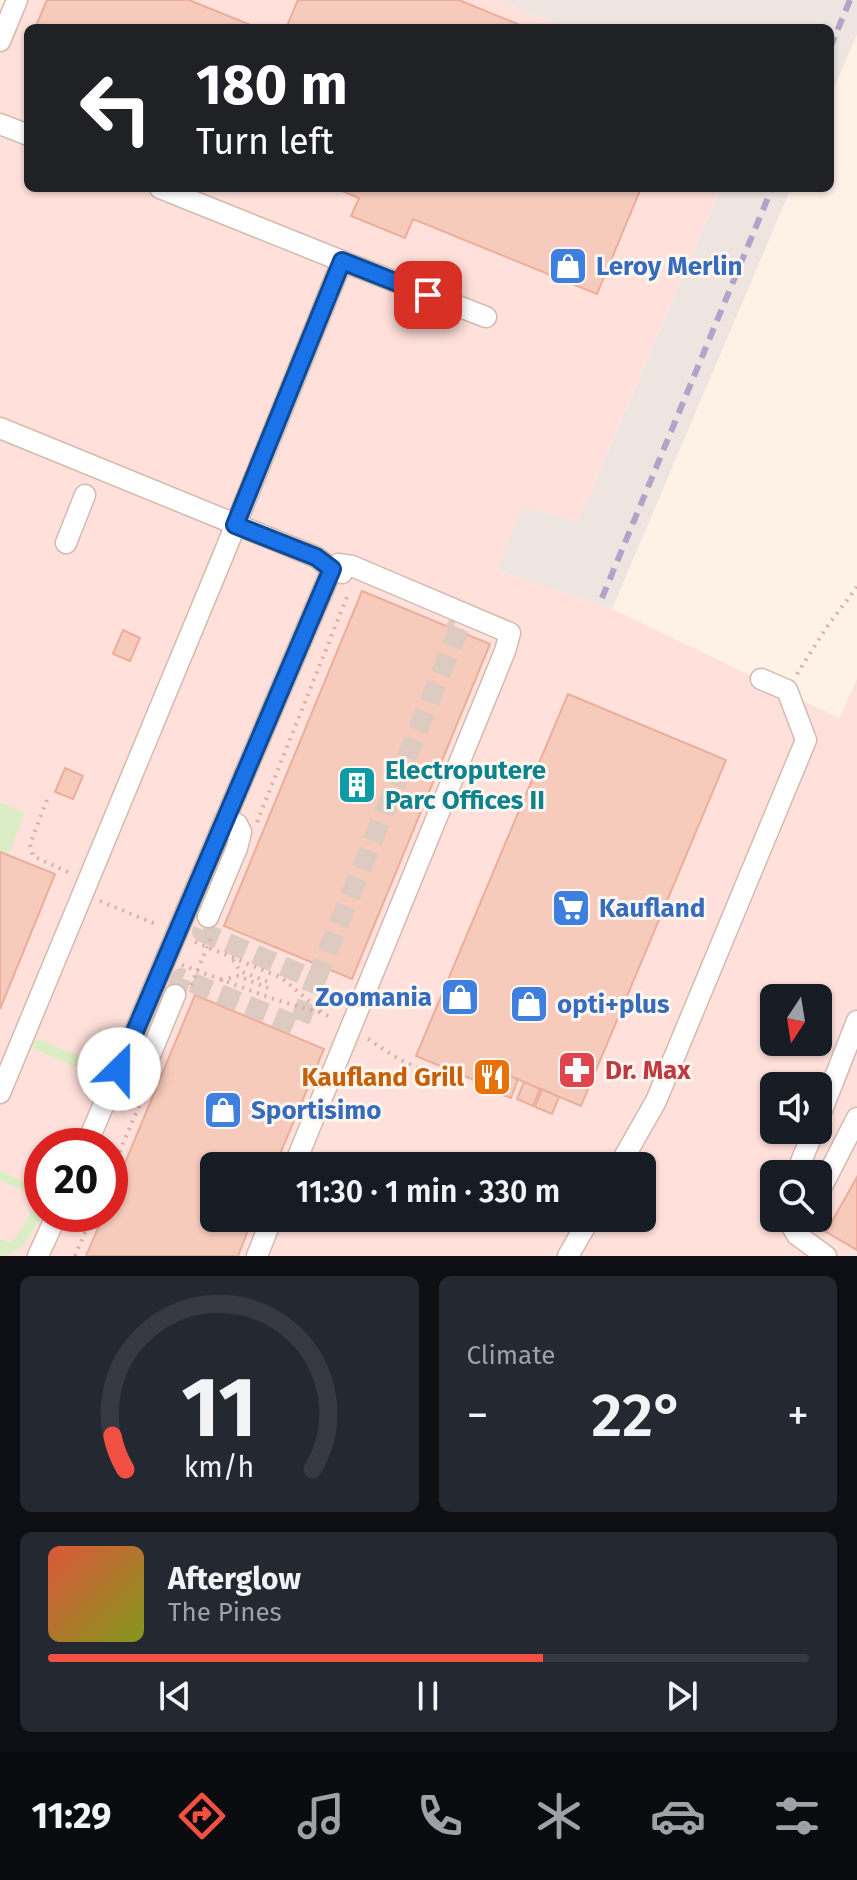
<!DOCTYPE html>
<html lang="en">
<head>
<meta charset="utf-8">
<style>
	:root { --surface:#171b24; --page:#242831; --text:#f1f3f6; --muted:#9ea1a6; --line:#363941; --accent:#f15043 }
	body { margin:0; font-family:"Fira Sans",sans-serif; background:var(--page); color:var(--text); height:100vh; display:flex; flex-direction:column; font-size:30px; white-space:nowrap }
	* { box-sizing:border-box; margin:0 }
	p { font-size:26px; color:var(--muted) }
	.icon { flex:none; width:44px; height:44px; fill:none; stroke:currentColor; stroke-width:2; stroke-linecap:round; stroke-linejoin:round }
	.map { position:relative; height:1256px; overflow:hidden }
	.panel { display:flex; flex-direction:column; gap:20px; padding:20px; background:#0d0f14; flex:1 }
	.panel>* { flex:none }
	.banner { position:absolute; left:24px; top:24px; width:810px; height:168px; border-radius:12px; box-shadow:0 2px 6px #0004; background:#202124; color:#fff; overflow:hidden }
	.needle { width:52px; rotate:192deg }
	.tools { position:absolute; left:760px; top:984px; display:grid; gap:16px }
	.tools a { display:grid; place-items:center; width:72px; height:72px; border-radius:12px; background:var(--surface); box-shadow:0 2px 6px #0004; font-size:40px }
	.speed { position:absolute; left:24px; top:1128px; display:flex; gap:16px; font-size:40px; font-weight:700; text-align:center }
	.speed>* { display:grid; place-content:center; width:104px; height:104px; border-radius:50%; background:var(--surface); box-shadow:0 2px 6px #0004; line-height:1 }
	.speed .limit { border:12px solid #d22; background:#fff; color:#111 }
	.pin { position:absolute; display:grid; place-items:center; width:68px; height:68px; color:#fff; margin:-34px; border-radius:16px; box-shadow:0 4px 12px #0006 }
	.me { position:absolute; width:88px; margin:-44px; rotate:23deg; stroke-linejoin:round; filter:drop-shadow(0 0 6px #0008) }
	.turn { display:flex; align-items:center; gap:28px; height:168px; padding:0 40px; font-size:36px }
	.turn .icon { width:104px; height:104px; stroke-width:2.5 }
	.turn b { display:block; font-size:56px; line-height:68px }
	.big { font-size:60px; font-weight:600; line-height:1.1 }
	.panel .card { flex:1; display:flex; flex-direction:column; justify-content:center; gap:12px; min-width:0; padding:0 28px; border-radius:12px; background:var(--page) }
	.panel .dial { align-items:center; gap:0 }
	.dial svg { height:208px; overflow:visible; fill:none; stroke:var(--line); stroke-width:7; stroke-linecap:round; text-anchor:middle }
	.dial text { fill:var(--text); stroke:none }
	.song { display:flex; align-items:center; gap:24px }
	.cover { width:96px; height:96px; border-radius:12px; background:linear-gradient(135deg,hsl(10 70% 55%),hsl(70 70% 35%)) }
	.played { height:8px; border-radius:4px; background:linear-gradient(90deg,var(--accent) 65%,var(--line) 65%) }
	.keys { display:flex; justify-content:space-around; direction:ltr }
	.heat { display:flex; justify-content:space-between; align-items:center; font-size:44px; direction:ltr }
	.panel .tiles { flex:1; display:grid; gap:20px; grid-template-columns:1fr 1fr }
	.card:last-child { grid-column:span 2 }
	.trip { position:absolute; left:200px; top:1152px; width:456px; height:80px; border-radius:12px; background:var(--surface); box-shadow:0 2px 6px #0004; font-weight:600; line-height:80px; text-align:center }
	.tabs { display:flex; height:128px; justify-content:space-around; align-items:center; background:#090b0e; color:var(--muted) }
	.tabs .icon { width:56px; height:56px }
	.tabs .current { color:var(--accent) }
	.tabs b { font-size:36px; color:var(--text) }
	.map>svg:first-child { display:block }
	.commercial { fill:#ffe0da; fill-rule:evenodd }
	.industrial { fill:#eee5e1 }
	.green { fill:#dbedc4 }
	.building { fill:#f6cbbc; stroke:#eaae9b; stroke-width:2 }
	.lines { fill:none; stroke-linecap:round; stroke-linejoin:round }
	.minor-tunnel { stroke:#ddcac0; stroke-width:20; stroke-dasharray:20 10; stroke-linecap:butt }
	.minor-casing { stroke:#d4baae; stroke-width:23 }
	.path { stroke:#dbad9f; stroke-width:4; stroke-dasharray:2 6; stroke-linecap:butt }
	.minor { stroke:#fff; stroke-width:20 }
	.rail { stroke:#b2a3ca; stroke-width:6; stroke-dasharray:12 8; stroke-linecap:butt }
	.route-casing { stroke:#114b97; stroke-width:20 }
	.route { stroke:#1a73e8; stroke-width:14 }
	.labels { text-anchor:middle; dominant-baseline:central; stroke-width:6; stroke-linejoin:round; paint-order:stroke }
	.shop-label { font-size:26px; font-weight:bold; fill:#366cbe; stroke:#fff6ef; text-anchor:start }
	.culture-label { font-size:26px; font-weight:bold; fill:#0d838f; stroke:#fff6ef; text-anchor:start }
	.health-label { font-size:26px; font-weight:bold; fill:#be3a42; stroke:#fff6ef; text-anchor:start }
	.food-label { font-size:26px; font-weight:bold; fill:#c56008; stroke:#fff6ef; text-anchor:end }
</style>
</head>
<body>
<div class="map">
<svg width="857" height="1256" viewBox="0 0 857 1256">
	<rect width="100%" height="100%" fill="#fef2e7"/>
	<path class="commercial" d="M6,0H497L566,28H28V188H721L578,522L498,570L612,609L839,718L857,679V1256H0V16ZM774,998H818V1042H774ZM774,1086H818V1130H774ZM42,1146H110V1214H42ZM214,1166H642V1218H214ZM774,1174H818V1218H774Z"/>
	<path class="industrial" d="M497,0H857V34L830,97V28H566Z
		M721,188H791L612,609L498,570L522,506L578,522Z"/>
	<path class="green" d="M0,802L25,813L8,855L0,852Z
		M36,1038L98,1064L93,1075L32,1048Z
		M0,1171L42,1189L41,1218L23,1246L6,1256L0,1255V1239L11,1242C25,1227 30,1216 37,1197L0,1180Z"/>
	<path class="building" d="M47,0H189L258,28H35Z
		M298,0H459L527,28H286Z
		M335,188H641L597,294L413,219L405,238L351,216L359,198Z
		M362,591L490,644L352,979L224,926Z
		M123,630L140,638L130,661L113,654Z
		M568,694L726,760L581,1106L505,1074L498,1090L416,1056Z
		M65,768L83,776L73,799L55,792Z
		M0,852L55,874L0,1009Z
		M195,995L324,1049L275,1166H214V1218H253L249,1228L238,1256H86L104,1214H110V1199Z
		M505,1074L518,1079L511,1098L497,1093Z
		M524,1082L540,1089L533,1106L517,1099Z
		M542,1089L559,1097L552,1114L535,1107Z
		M857,1177V1250L826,1232Z"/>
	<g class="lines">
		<path class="minor-tunnel" d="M316,980L461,624L450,618
			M175,995L181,978L298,1026L316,980L202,932L208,917"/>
		<g class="minor-casing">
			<path id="minor" d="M0,41L17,0
				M0,124L28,135
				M160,188L342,261
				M0,428L316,557L332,569L342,573
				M66,543L85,495
				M208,917L237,848L241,832L237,824L225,819
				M111,1088L133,1075L151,1053L175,995
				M0,1093L225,551L342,261L486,317
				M818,1120L857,1021
				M86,1146L332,569L338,564L352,566L510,633L505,651L294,1166
				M619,1166L656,1101L806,740L787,690L761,679
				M796,1174L814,1130
				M818,1194L857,1118
				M787,1218L797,1235L826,1256
				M38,1256L57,1214
				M257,1256L272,1218
				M568,1256L590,1218"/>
		</g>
		<path class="path" d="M797,674L826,628L857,587
			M47,800L30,844L33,856L72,874
			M257,822L349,592
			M100,901L158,925
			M195,942L282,978L324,1014L333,1018
			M233,960L240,971L271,983
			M182,965L276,1000L322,1013
			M221,980L238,976L268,988
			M191,985L213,934
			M368,1039L397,1058L428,1073
			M110,1174L145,1092
			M75,1256L93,1214"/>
		<use href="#minor" class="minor"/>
		<path class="rail" d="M830,48L850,0
			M602,598L772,188"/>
	</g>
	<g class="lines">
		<g class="route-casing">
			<path id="route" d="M119,1069L332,569L316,557L235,525L342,261L428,295"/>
		</g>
		<use href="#route" class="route"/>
	</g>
	<defs>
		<g id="shop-square" transform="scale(2)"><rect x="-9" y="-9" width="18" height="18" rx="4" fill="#3f7fe0" stroke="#fff6ef"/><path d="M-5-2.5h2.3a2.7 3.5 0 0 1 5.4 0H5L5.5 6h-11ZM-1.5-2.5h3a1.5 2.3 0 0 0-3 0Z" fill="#fff"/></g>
		<g id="building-square" transform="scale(2)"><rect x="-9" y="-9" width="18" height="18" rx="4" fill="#0f9aa8" stroke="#fff6ef"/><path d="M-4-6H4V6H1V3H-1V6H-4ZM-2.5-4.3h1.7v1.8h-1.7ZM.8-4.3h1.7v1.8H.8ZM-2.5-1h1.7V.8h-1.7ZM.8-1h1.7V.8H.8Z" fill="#fff"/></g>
		<g id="supermarket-square" transform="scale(2)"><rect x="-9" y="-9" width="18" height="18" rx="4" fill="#3f7fe0" stroke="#fff6ef"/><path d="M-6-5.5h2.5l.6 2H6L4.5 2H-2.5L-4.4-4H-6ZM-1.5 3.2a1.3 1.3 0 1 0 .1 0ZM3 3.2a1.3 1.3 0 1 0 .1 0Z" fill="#fff"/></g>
		<g id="pharmacy-square" transform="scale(2)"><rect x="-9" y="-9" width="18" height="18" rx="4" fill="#e0444e" stroke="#fff6ef"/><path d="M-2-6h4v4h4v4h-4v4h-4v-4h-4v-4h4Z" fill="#fff"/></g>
		<g id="restaurant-square" transform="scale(2)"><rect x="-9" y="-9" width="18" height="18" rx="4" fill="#e8710a" stroke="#fff6ef"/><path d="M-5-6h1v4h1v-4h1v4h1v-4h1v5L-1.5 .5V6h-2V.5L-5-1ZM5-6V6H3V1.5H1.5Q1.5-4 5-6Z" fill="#fff"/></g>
	</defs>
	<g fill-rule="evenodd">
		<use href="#shop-square" x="568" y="266"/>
		<use href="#building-square" x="357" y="785"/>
		<use href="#supermarket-square" x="571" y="908"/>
		<use href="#shop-square" x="460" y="997"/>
		<use href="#shop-square" x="529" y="1004"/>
		<use href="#pharmacy-square" x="577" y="1070"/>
		<use href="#restaurant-square" x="492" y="1077"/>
		<use href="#shop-square" x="223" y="1110"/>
	</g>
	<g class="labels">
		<g class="shop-label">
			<text x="596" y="266">Leroy Merlin</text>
			<text x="599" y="908">Kaufland</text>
			<text x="432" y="997" text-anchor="end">Zoomania</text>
			<text x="557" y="1004">opti+plus</text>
			<text x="251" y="1110">Sportisimo</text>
		</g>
		<g class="culture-label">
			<text x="385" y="770">Electroputere<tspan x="385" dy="30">Parc Offices II</tspan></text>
		</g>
		<g class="health-label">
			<text x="605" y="1070">Dr. Max</text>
		</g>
		<g class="food-label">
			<text x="464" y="1077">Kaufland Grill</text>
		</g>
	</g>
</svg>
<div class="tools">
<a><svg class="needle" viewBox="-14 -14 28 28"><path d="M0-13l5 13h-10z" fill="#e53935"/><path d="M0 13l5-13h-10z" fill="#9ea1a6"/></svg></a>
<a><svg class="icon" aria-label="sound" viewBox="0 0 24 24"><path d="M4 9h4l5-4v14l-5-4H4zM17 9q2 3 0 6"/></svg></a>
<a><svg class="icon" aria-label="search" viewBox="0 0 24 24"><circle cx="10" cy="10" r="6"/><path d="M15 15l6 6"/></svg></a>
</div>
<div class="speed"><div class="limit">20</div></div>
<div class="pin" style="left:428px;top:295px;background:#d93025"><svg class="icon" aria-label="arrive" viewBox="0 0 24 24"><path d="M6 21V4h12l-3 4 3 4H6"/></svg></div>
<svg class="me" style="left:119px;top:1069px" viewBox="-20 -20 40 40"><circle r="19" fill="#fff"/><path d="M0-13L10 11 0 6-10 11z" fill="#1a73e8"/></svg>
<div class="trip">11:30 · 1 min · 330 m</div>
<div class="banner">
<div class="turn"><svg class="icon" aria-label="left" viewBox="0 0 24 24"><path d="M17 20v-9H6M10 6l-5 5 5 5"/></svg><div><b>180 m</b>Turn left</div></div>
</div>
</div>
<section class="panel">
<div class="tiles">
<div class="card dial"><svg viewBox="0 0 100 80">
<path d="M14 69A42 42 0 1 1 86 69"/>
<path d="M14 69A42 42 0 0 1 9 56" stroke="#f15043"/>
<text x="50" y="56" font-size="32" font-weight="700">11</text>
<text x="50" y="72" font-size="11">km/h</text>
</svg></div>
<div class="card"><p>Climate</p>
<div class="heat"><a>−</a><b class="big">22°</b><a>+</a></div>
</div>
<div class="card">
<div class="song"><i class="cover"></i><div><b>Afterglow</b><p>The Pines</p></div></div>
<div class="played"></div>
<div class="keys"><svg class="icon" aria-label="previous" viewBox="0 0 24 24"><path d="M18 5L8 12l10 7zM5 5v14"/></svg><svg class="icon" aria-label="pause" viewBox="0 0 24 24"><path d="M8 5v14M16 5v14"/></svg><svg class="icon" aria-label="next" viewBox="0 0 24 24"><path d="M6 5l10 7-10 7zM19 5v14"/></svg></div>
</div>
</div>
</section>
<nav class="tabs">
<b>11:29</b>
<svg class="icon current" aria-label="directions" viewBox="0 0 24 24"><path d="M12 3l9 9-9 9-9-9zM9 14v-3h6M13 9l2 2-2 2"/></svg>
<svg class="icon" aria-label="music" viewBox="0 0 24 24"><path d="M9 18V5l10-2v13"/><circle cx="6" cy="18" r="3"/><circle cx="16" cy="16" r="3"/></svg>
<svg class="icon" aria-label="phone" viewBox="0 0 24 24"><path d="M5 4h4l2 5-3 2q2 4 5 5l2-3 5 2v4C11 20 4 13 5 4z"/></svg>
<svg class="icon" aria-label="climate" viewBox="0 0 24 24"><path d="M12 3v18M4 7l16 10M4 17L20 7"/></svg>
<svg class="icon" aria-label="car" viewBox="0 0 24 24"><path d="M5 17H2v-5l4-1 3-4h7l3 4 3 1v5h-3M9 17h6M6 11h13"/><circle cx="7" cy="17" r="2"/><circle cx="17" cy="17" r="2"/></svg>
<svg class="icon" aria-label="filters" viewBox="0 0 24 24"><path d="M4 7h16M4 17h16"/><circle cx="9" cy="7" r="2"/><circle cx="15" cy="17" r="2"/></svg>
</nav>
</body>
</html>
